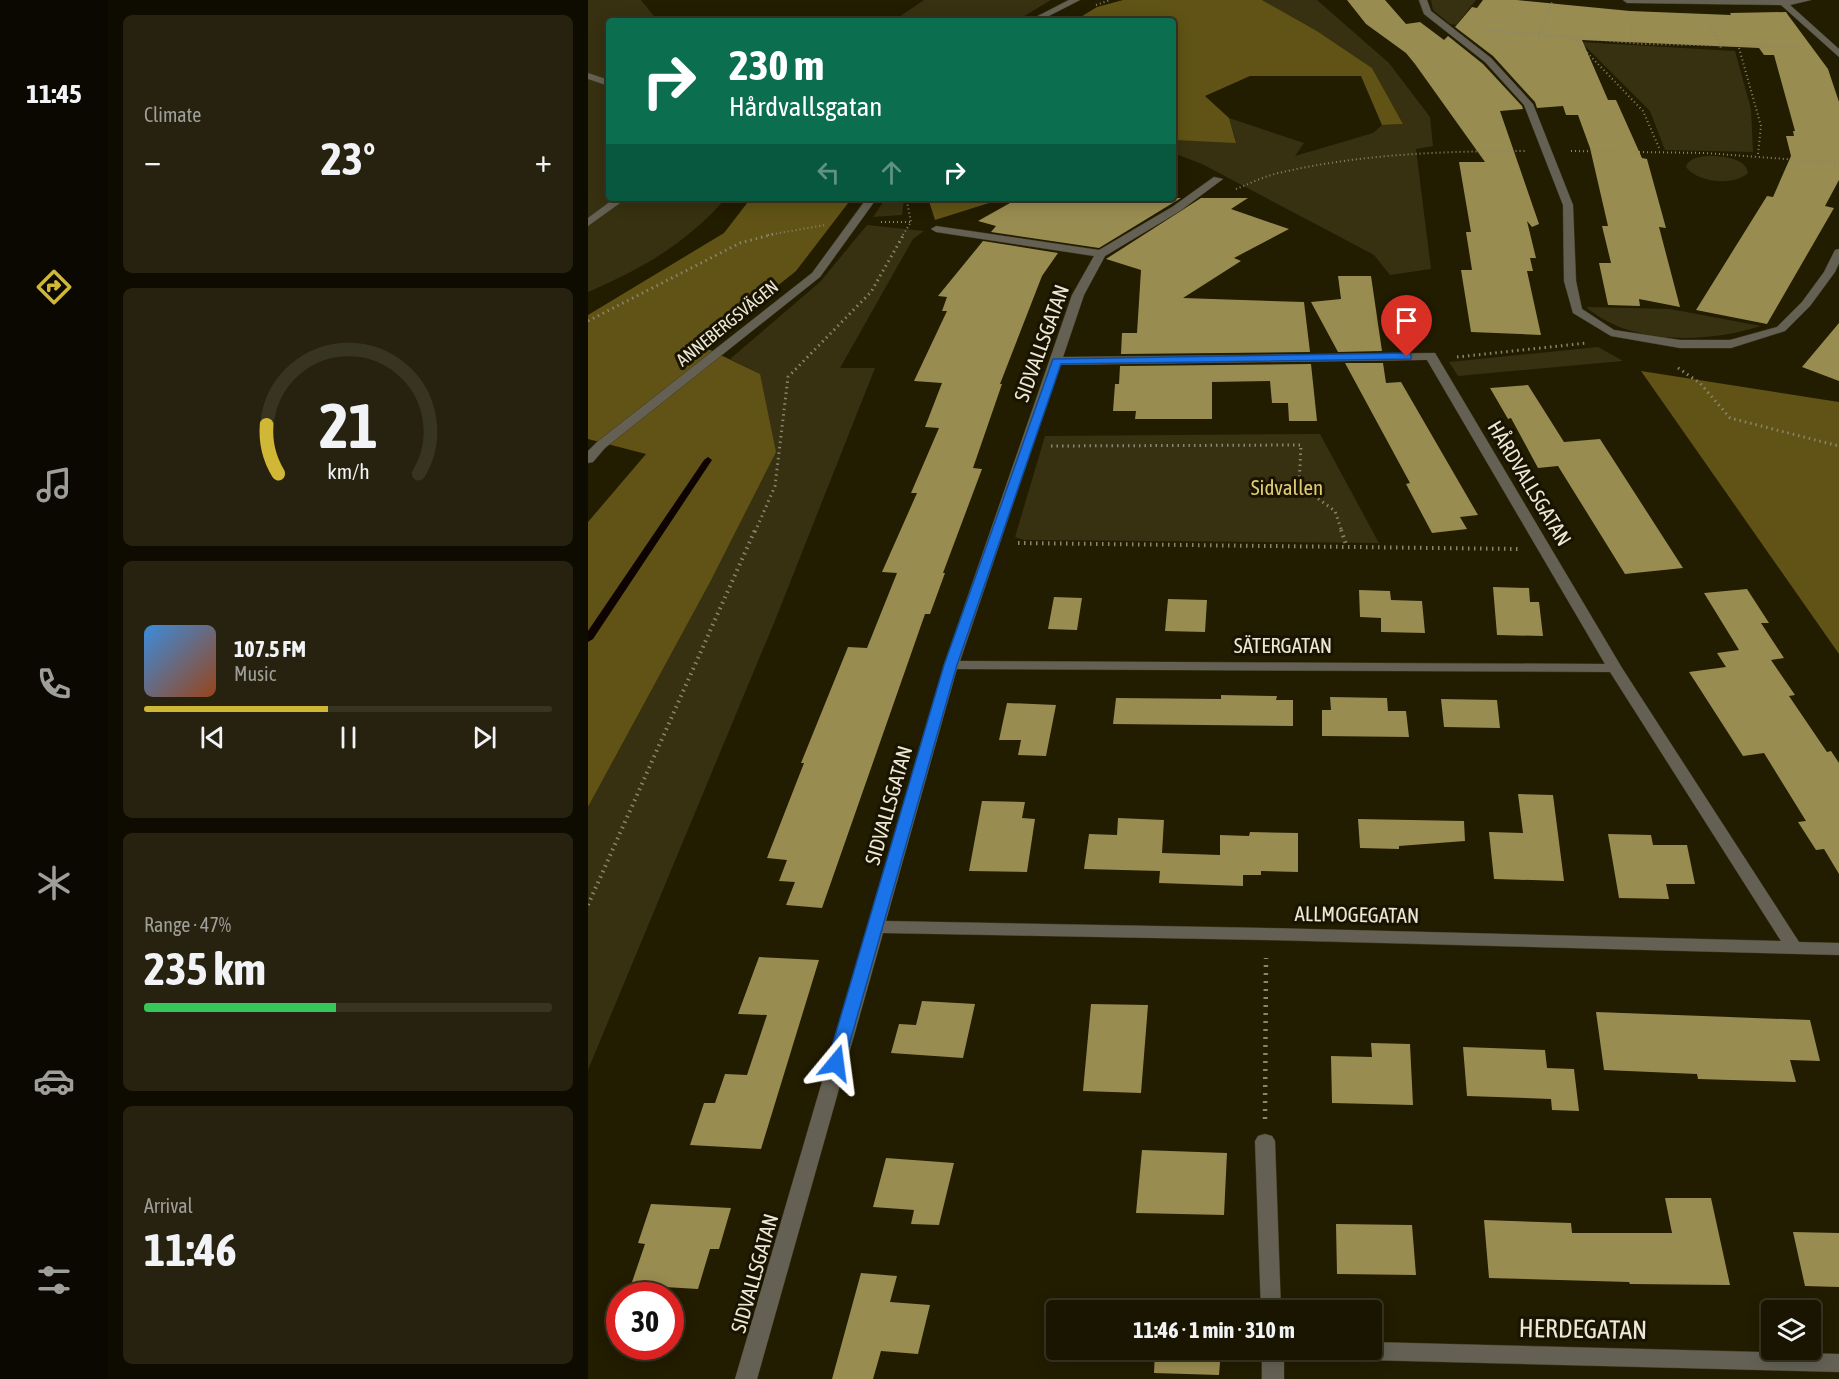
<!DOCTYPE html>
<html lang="en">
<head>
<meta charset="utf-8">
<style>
	:root { --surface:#1a1500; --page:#27220f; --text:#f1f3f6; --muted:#9f9f99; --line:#383422; --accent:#d1b736 }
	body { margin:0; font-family:"Asap Condensed",sans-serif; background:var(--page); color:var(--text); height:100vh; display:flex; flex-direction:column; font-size:22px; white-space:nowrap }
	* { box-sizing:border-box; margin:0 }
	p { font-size:20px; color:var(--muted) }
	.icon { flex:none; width:33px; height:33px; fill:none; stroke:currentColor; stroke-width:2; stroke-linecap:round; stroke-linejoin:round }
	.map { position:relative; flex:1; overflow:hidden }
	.panel { display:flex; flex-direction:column; gap:15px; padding:15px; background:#0e0c00; width:480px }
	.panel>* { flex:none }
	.hud { position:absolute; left:18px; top:18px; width:570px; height:183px; border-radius:6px; box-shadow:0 3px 15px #0003,0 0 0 2px var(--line); background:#0b6e4f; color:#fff; overflow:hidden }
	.buttons { position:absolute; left:1173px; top:1300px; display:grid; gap:12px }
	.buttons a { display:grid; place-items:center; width:60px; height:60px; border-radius:6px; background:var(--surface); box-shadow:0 3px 15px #0003,0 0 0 2px var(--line); font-size:30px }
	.speed { position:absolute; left:18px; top:1282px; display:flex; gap:12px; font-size:30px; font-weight:700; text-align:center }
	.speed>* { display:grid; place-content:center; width:78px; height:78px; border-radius:50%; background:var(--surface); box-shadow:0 3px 15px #0003,0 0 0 2px var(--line); line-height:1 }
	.speed .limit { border:9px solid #d22; background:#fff; color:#111 }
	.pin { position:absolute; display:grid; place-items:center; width:51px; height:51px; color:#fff; margin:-62px -26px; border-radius:50% 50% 50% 0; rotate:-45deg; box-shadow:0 0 6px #0007 }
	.pin .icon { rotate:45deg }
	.me { position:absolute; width:66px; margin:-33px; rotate:16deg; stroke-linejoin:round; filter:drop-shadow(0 0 4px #0008) }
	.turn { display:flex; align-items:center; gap:21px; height:126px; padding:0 24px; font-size:27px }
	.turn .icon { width:78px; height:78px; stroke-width:2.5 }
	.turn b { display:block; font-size:42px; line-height:51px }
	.lanes { display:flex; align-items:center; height:57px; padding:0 24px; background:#0003; justify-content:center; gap:30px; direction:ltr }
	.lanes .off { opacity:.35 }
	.big { font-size:45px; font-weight:700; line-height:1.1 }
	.panel .widget { flex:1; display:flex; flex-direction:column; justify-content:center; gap:9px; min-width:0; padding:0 21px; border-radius:9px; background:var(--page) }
	.panel .dial { align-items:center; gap:0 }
	.dial svg { height:156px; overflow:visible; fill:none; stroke:var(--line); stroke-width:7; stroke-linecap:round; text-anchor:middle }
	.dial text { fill:var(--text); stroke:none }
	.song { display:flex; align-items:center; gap:18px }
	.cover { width:72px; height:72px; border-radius:9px; background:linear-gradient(135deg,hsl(210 70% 55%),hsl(20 70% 35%)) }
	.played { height:6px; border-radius:3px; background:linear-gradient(90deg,var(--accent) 45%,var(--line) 45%) }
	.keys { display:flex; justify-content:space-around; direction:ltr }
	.heat { display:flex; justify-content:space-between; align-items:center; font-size:33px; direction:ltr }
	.charge { height:9px; border-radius:4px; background:linear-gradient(90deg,#34c759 47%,var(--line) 0) }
	.trip { position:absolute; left:458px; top:1300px; width:336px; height:60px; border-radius:6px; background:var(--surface); box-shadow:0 3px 15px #0003,0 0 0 2px var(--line); font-weight:700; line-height:60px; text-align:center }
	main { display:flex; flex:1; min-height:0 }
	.tabs { display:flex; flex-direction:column; width:108px; justify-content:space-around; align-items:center; background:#0a0800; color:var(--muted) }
	.tabs .icon { width:42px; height:42px }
	.tabs .on { color:var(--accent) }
	.tabs b { font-size:27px; color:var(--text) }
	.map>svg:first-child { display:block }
	.green { fill:#373111 }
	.forest { fill:#605315 }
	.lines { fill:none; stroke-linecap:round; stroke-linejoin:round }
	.stream { fill:#0d0300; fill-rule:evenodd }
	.building { fill:#998c50 }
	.service-casing { stroke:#3e391e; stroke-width:1 }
	.minor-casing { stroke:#3e391e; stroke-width:1 }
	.path-far3 { stroke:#8a856f; stroke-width:2; stroke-dasharray:1 3; stroke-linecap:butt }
	.path-far2 { stroke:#8a856f; stroke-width:3; stroke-dasharray:1.5 4; stroke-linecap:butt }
	.path-far1 { stroke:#8a856f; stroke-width:4; stroke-dasharray:1.5 4.5; stroke-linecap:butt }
	.path { stroke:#8a856f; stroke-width:4.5; stroke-dasharray:2 6; stroke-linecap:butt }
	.service { fill:#646154; fill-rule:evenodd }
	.minor { fill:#646154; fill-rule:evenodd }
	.route { fill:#1a73e8; stroke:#114b97; stroke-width:1.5 }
	.labels { text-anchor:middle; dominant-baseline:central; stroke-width:6; stroke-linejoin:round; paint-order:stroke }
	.far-street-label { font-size:18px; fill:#ece8d7; stroke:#191300 }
	.street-label { font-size:21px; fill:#ece8d7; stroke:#191300 }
	.park-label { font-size:21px; fill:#dfcc74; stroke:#191300 }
	.near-street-label { font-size:26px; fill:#ece8d7; stroke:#191300 }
</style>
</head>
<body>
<main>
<nav class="tabs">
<b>11:45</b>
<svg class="icon on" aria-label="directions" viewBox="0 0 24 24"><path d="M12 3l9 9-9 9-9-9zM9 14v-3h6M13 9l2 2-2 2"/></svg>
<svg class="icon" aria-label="music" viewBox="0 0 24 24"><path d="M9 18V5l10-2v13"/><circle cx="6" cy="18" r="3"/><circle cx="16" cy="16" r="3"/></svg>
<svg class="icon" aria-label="phone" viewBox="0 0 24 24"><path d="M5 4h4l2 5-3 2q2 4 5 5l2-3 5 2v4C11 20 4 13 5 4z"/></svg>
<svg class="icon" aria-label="climate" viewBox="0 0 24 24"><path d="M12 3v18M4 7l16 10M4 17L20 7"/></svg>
<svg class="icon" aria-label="car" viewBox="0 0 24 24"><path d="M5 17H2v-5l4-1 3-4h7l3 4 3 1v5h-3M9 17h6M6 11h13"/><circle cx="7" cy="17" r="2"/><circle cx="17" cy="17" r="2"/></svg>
<svg class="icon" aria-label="filters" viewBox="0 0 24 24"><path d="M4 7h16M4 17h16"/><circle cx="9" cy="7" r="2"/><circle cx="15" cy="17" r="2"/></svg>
</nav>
<section class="panel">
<div class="widget"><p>Climate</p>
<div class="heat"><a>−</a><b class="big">23°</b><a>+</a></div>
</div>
<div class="widget dial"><svg viewBox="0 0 100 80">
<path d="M14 69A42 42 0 1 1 86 69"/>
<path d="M14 69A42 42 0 0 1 8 44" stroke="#d1b736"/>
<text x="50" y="56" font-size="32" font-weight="700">21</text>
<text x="50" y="72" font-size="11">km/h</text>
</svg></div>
<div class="widget">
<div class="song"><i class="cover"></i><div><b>107.5 FM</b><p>Music</p></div></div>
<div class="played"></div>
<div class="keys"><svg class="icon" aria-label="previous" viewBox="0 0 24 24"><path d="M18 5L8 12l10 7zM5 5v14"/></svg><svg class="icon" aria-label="pause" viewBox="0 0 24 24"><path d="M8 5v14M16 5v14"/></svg><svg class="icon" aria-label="next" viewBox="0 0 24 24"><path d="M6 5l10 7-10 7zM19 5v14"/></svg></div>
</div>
<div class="widget"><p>Range · 47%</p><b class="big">235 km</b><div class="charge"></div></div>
<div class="widget"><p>Arrival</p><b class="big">11:46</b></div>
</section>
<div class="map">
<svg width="1251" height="1379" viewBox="0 0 1251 1379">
	<rect width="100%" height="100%" fill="#221c00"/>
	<path class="green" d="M0,0H53L70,21H21V198H138C99,243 54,269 0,292Z
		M336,0H463L428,21H305Z
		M674,0H729L801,63L842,117L845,146L828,149L843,269L802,275L786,255L614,164L585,153V140L648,142L641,118L716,143L707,156L785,133L794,125L815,124L784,68L729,31Z
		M843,0H888L868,25L862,24L845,10Z
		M993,42L1147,51L1163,109L1165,152L1077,150L1062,111Z
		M1127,156C1139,157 1158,159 1160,173C1147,186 1109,183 1098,167C1102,156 1116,156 1127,156Z
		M298,198H316L314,215L285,217Z
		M279,225L336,231L325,239L252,368H287L188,618L0,1070V807L120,586L172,374L142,359L232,282Z
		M998,307L1082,309L1173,326C1120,343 1043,346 998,307Z
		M1010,347L1035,361L870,376L861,362Z
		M732,434L791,543L436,540L427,537L457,436Z"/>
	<path class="forest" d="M535,0H674L729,31L784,68L815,124L794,125L773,76H662L617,96L641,118L648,143L585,140V21H486L509,7Z
		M163,198H264L208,271L114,346L172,374L188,452L120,586L0,807V522L58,454L0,439V315L136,233Z
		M340,198H417L347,220Z
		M1053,371L1251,402V654Z"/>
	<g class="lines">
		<path class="stream" d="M120,457L124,460L5,639L0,642V631L116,460Z"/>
	</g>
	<path class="building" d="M759,0H797L818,24L832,22L856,40L860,36L895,64L934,106L935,109L912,111L951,224L944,227L939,221L948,258H942L945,271H939L953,335L883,332L873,270H884L878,232H883L871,162H897L827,64L818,53L778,24Z
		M895,0H929L1042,11L1143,15L1142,13L1198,12L1200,15L1240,69L1251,102V180L1237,206L1246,208L1179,324L1108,310L1179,196L1185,197L1203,156L1198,136H1206L1205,131H1207L1186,55H1176L1171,48L994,40L1020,100H1028L1054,158L1059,159L1078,228L1071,227L1092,307L1051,299L1052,306L1020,305L1011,263H1023L1014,226H1020L1002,148L990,115H978L975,106L949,108L947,102L905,56L867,27L884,7L889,8Z
		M431,198H593L511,248L403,232L408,226L390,221Z
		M613,198H660L643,209L701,229L646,258L653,261L595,298L716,302L722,352L533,354L534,333H549L553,270L518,259Z
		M395,241L470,253L454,276L412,384H414L385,468L394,469L355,573H357L342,614H337L234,908L198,905L207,882L191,881L199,860L179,858L216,763H213L260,647L279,648L309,573L294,572L329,493H323L351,428L337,427L354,383L326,381L359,311H354L359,297L350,296Z
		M750,276H783L794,351L750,352L723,302L753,299Z
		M1251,323V381L1214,367Z
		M757,363H795L798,383L813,382L890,515L872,517L879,529L844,533L818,484L822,483Z
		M723,364L729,421H701L700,403H684L682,381L624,382V419H547L548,411H525L527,384H531L532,366Z
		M940,385L976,442L1012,439L1095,568L1037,574L970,466L950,468L923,418L920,419L902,388Z
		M905,587L941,588L942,602H951L955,636L909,635Z
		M1159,589L1181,623H1173L1196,658L1183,660L1207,695L1201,696L1239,752L1243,751L1251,763V874L1236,849L1228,850L1210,822L1218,821L1176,753L1155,756L1101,672L1138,667L1129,653L1151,650L1116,593Z
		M771,590L802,591L803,600L834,601L837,633L793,632V618L772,617Z
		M466,597L494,598L489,630L460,629Z
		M580,599L619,600L617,632L577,631Z
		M633,695L689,696L688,700H705V726L525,724L528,698L633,699Z
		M742,697L799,698L800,711H818L821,737L734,736V710H743Z
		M853,699L909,700L912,728L856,727Z
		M419,703L468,705L458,756L430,755L433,740H411Z
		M930,794L965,795L976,881L906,879L901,832L935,833Z
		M394,801L437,802L434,818L447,819L439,872L381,871Z
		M530,818L576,820L574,853L632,855V835L661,836L662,832L710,833V872L673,871V875H655V886L571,883L572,871L496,869L501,834L529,835Z
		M770,819L876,821L877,841L811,846V849L772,848Z
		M1020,834L1063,835L1065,845H1099L1107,884H1078L1081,899L1031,898Z
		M171,957L231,960L173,1149L102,1145L116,1103H127L137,1074L159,1075L179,1015L150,1014Z
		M334,1001L387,1004L375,1058L303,1053L311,1024L328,1025Z
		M503,1004L560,1005L553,1093L495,1091Z
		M1008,1012L1222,1020L1232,1061L1202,1060L1208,1082L1110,1079L1109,1074L1016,1070Z
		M783,1043L822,1044L825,1105L744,1103L743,1056L784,1057Z
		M875,1047L957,1050L959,1068L986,1069L991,1111L964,1110L963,1099L879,1096Z
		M554,1150L639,1153L636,1215L548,1213Z
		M298,1158L366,1163L351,1225L323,1224L326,1210L285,1207Z
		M1077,1198H1123L1142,1285L1042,1284L1041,1282L901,1278L896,1220L983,1223L984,1233H1084Z
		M63,1204L143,1208L131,1249H122L110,1289L43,1285L57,1244L50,1243Z
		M748,1224L824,1225L828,1275L749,1274Z
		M1205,1232L1251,1233V1287L1217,1286Z
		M273,1273L309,1276L302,1302L342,1305L330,1354L293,1351L285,1379H244Z
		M570,1306L635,1307V1311H569Z
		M567,1350H633L631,1375L566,1373Z"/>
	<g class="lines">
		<g class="service-casing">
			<path id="service" d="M0,73L21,80V86L0,79Z
				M27,198H39L0,226V218Z"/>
		</g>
		<g class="minor-casing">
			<path id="minor" d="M481,0H492L451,21H440Z
				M831,0H839L843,11L903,58L945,104L985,205L988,281L994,309L1026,330L1092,340H1142L1189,327L1214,302L1236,272L1247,250L1251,249V263L1247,272L1222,306L1197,331L1143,348H1092L1023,336L985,313L976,281L975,205L936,105L897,62L836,14Z
				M1035,0H1223L1202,5L1251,49V57L1193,5L1039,3Z
				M626,177L635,179L592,211L517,256L496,295L475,357L847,353L1034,668L1211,942L1251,943V955L678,940L295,933L169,1379H147L356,665L484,295L506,256L348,232L343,229L348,226L511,250L584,207ZM839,360L1017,664L372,661L472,365ZM369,669L1022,672L1193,941L678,928L298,921Z
				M279,198H289L232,277L17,448L5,462L0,463V451L9,442L224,273Z
				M677,1134L684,1136L687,1141L693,1311H673L667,1141L670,1136Z
				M783,1342L1251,1354V1372L738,1359L730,1356L727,1350H783Z
				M674,1350H696V1379H674Z"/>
		</g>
		<path class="path-far3" d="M508,5L522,0
			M1043,21V44
			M1121,21L1133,48
			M898,30L1056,44L1213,47
			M950,37L965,0
			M988,41L1055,111L1072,150
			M1151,48L1173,126L1170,154
			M983,151L1117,153L1251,163
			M648,189C663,183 679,175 695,172C774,154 856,151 937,151
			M293,222H324
			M180,235L237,225
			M315,235L323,222L319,202L321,198"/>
		<path class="path-far2" d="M0,321L152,243L186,234
			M869,357L999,343
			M1090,368L1112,383L1142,418L1251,446
			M463,446L713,445L711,485L747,511L754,532
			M167,532L187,486L200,377L283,292L316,234"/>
		<path class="path-far1" d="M753,530L759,547
			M430,543L930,549
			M0,905L167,530"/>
		<path class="path" d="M677,1119L678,958"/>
		<use href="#service" class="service"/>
		<use href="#minor" class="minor"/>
	</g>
	<path class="route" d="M819,353L823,354V359L473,364L369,665L256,1063L253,1067L248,1069L242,1067L239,1063L356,665L465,359Z"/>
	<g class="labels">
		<g class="far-street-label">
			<text transform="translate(139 323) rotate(-39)">ANNEBERGSVÄGEN</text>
		</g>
		<g class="street-label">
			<text transform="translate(453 343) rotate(-70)">SIDVALLSGATAN</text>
			<text transform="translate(942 483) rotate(59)">HÅRDVALLSGATAN</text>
			<text x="695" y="645">SÄTERGATAN</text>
			<text transform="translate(300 805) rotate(-74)">SIDVALLSGATAN</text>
			<text transform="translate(769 914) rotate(1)">ALLMOGEGATAN</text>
			<text transform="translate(166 1273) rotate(-74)">SIDVALLSGATAN</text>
		</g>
		<g class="park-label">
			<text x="699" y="487">Sidvallen</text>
		</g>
		<g class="near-street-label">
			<text transform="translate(995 1329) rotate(1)">HERDEGATAN</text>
		</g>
	</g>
</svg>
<div class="buttons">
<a><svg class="icon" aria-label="layers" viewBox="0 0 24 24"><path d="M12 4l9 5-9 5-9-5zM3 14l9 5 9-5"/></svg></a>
</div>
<div class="speed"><div class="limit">30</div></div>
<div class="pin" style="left:819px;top:357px;background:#d93025"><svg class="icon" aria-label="arrive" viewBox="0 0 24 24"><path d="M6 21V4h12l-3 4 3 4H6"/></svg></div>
<svg class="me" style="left:248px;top:1063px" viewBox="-20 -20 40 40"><path d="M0-17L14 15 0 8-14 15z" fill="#1a73e8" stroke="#fff" stroke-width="4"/></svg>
<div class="trip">11:46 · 1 min · 310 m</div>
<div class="hud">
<div class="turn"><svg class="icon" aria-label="right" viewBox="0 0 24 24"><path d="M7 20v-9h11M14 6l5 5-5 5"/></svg><div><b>230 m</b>Hårdvallsgatan</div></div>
<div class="lanes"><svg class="icon off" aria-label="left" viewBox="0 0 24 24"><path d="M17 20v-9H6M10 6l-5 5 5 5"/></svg><svg class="icon off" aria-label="ahead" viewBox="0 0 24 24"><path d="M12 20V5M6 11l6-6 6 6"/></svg><svg class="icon" aria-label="right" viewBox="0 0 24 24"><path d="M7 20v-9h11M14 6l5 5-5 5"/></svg></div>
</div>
</div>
</main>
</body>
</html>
